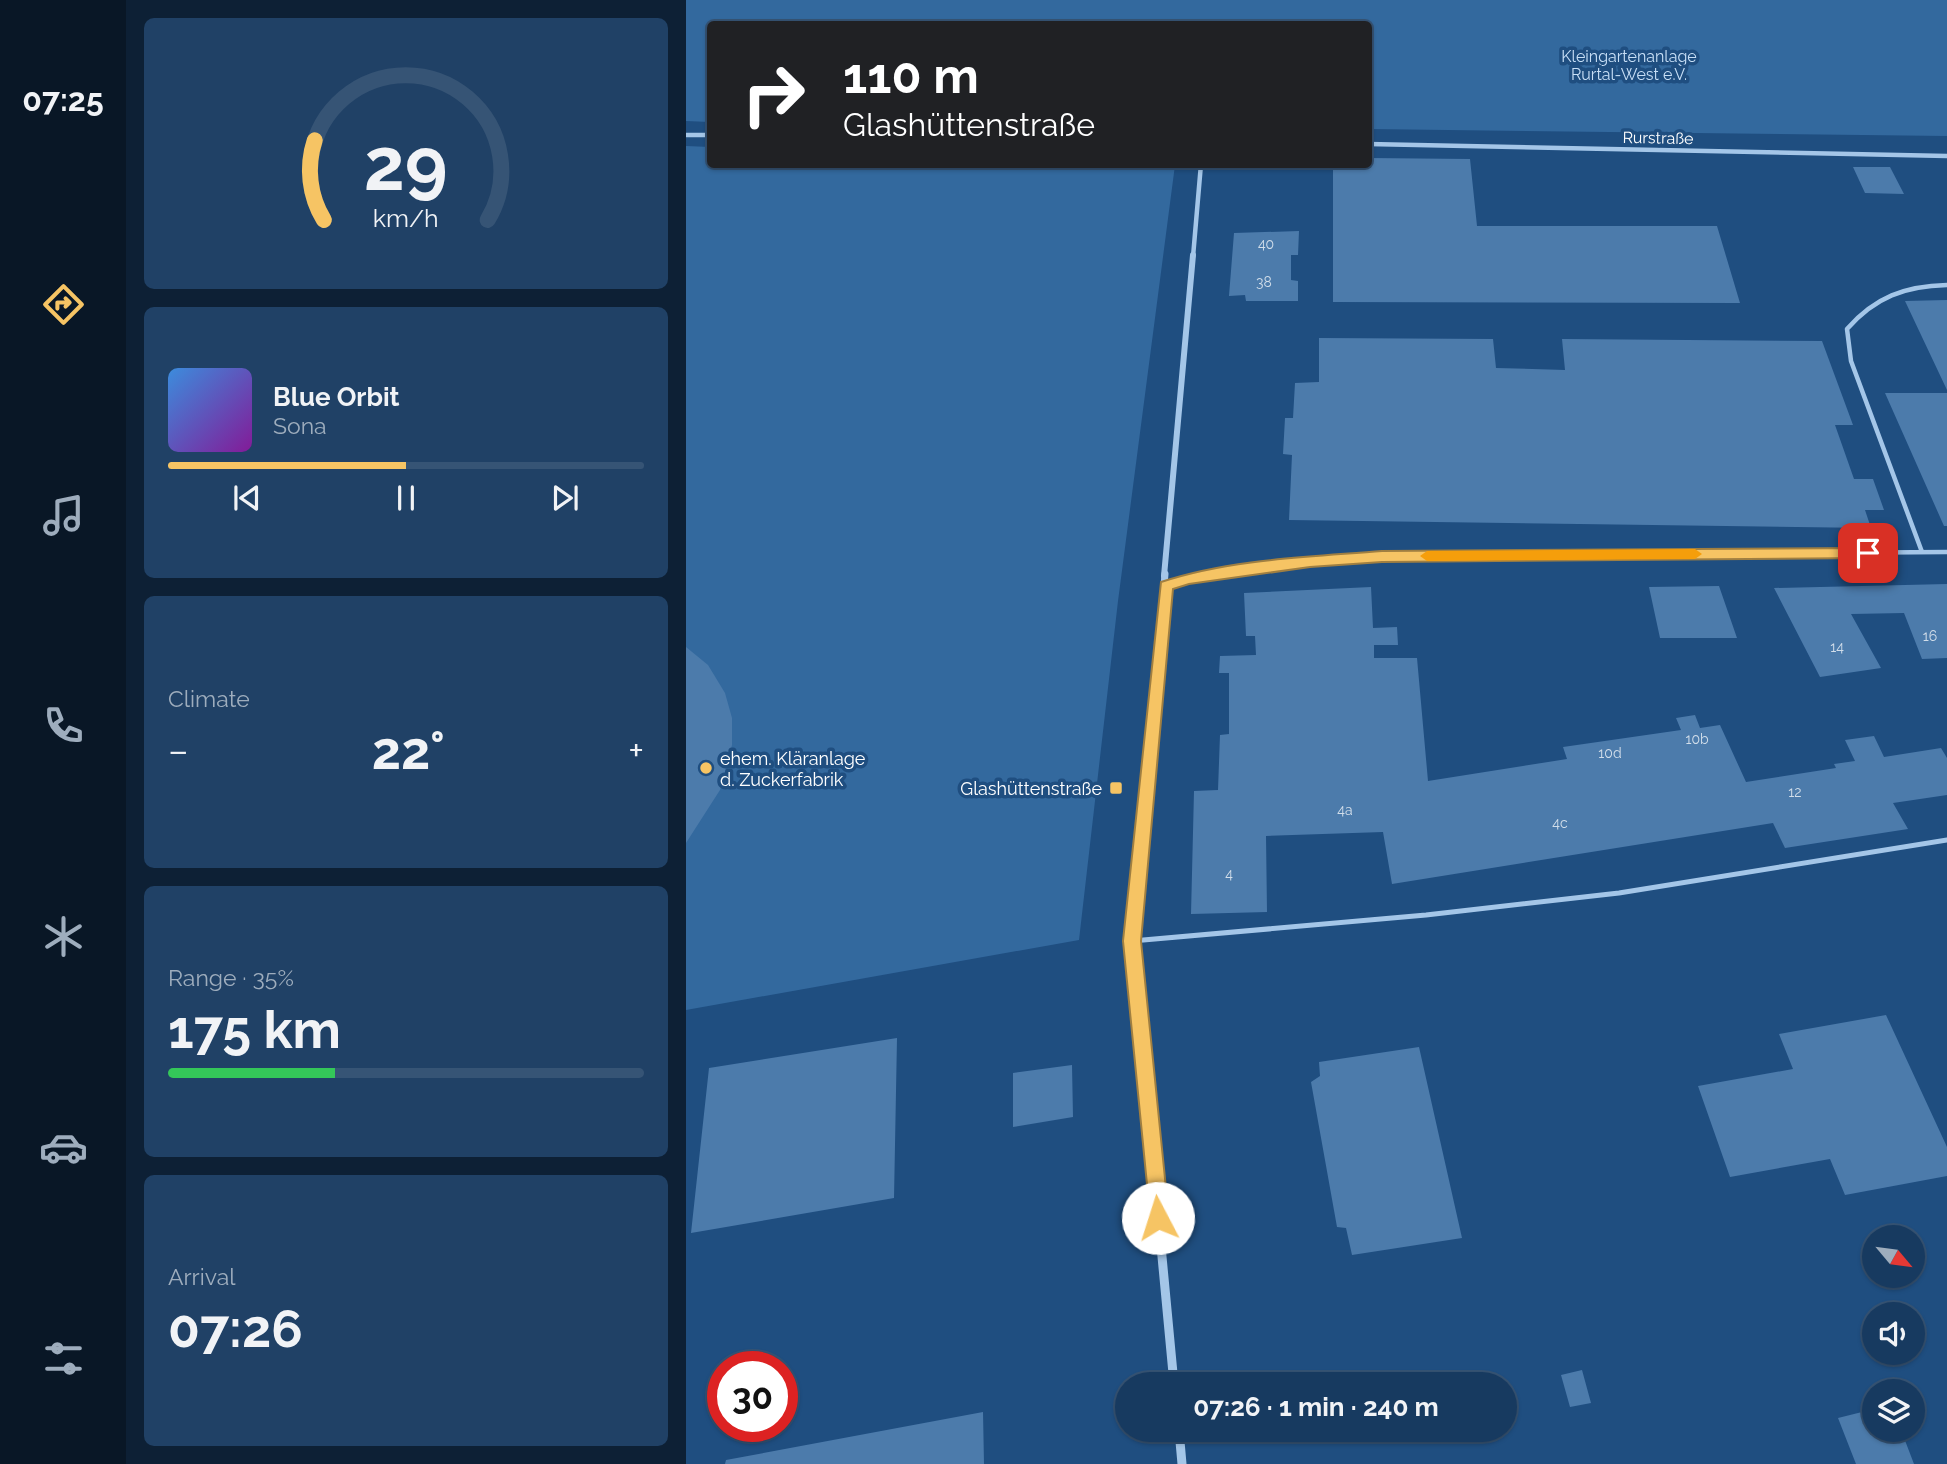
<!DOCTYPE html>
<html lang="en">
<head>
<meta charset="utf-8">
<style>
	:root { --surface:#173a60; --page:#204166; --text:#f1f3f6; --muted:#9eadbd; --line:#365475; --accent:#f6c464 }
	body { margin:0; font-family:Raleway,sans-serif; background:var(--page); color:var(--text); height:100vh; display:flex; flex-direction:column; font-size:26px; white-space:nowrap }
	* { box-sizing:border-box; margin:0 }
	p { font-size:23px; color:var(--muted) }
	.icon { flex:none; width:38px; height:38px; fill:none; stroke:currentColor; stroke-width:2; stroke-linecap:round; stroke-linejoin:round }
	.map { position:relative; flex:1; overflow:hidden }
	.side { display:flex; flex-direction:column; gap:18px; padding:18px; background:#0d2035; width:560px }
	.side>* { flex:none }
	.hud { position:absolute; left:21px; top:21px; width:665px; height:147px; border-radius:7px; box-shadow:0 2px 5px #0004,0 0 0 2px var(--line); background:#202124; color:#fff; overflow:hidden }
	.needle { width:46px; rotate:119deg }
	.buttons { position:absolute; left:1176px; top:1225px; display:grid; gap:14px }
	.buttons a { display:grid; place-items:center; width:63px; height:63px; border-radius:50%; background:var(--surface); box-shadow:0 2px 5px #0004,0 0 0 2px var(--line); font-size:35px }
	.speed { position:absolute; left:21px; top:1351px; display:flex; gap:14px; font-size:35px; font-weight:700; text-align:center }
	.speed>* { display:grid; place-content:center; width:91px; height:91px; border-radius:50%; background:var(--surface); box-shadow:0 2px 5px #0004,0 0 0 2px var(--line); line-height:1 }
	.speed .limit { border:10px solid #d22; background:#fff; color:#111 }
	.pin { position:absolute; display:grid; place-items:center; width:60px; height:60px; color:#fff; margin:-30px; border-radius:14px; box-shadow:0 4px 10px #0006 }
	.me { position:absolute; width:77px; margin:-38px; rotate:355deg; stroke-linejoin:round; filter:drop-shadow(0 0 5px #0008) }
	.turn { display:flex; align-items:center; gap:24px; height:147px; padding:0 21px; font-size:32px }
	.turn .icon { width:91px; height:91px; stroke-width:2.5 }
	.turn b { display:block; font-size:49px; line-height:60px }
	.big { font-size:52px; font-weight:700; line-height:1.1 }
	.side .tile { flex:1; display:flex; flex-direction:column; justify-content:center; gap:10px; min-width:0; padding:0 24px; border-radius:10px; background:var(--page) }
	.side .dial { align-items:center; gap:0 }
	.dial svg { height:182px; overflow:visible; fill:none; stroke:var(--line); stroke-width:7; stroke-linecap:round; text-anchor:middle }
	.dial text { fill:var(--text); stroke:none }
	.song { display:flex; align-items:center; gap:21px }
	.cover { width:84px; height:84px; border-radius:10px; background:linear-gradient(135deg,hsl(210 70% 55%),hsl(290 70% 35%)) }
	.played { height:7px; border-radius:4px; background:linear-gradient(90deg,var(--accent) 50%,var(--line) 50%) }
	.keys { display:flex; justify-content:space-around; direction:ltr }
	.heat { display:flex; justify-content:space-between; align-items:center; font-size:38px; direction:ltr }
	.charge { height:10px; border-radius:5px; background:linear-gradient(90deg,#34c759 35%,var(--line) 0) }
	.trip { position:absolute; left:429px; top:1372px; width:402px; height:70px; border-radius:35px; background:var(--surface); box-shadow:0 2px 5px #0004,0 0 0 2px var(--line); font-weight:700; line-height:70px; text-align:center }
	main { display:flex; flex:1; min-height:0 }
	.tabs { display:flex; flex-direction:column; width:126px; justify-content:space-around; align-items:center; background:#091726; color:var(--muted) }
	.tabs .icon { width:49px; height:49px }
	.tabs .active { color:var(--accent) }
	.tabs b { font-size:32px; color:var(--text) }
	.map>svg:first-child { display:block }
	.green { fill:#33699e }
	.building { fill:#4c7bab }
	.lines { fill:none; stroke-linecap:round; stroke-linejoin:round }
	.service-far1 { stroke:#a4c6e8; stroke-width:4.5 }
	.service { stroke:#a4c6e8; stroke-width:5 }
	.minor-far3 { stroke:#a4c6e8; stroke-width:4.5 }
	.minor-far2 { stroke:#a4c6e8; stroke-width:6 }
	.minor-far1 { stroke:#a4c6e8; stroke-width:7 }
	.minor { stroke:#a4c6e8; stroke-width:9 }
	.route { fill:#f6c464; stroke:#a07f41; stroke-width:2 }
	.slow { fill:#f59e0b }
	.poi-dot { fill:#f6c464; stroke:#1f4e80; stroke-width:2.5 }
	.labels { text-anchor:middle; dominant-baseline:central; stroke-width:7; stroke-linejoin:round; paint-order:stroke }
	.number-label { font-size:14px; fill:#d2deea }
	.far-park-label { font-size:16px; fill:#c8dff6; stroke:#1f4e80 }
	.far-street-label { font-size:16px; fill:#fff; stroke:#1f4e80 }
	.poi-label { font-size:18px; fill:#fff; stroke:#1f4e80; text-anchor:start }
</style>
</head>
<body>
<main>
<nav class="tabs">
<b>07:25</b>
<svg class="icon active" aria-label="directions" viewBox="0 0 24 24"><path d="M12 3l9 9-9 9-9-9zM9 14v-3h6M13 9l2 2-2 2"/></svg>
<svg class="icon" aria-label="music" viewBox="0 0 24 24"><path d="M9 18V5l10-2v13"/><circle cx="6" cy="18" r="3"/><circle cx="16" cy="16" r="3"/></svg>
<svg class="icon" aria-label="phone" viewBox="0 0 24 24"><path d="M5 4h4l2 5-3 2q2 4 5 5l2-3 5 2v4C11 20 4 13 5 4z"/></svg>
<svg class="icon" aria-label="climate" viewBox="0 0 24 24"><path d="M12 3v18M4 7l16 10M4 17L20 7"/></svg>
<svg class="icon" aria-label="car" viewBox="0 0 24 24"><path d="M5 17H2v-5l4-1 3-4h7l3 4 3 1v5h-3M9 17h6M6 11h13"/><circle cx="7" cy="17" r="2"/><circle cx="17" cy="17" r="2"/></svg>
<svg class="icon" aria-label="filters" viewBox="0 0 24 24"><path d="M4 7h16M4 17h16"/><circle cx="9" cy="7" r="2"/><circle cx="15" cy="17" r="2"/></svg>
</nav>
<section class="side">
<div class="tile dial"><svg viewBox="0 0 100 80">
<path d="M14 69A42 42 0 1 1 86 69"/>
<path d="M14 69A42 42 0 0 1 10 34" stroke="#f6c464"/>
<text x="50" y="56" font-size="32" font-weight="700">29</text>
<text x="50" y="72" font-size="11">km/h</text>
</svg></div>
<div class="tile">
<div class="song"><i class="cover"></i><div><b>Blue Orbit</b><p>Sona</p></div></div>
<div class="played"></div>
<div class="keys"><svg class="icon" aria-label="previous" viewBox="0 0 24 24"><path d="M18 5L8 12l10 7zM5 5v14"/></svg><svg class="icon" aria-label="pause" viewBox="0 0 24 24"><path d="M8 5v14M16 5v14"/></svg><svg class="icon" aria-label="next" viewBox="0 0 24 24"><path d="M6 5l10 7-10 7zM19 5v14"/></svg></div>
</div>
<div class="tile"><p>Climate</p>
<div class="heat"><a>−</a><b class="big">22°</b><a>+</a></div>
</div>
<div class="tile"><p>Range · 35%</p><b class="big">175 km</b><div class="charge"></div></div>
<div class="tile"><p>Arrival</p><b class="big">07:26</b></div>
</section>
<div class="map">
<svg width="1261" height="1464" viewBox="0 0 1261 1464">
	<rect width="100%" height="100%" fill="#1f4e80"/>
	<path class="green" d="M0,0H1261V136L683,129L682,24H24V122L0,121Z
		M0,146L24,147V164L489,165L432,601L393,940L0,1010Z"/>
	<path class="building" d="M682,158L784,159L791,226H1031L1054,303L647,302V164H682Z
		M1167,167H1204L1218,194L1179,193Z
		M613,231L612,255H605V280L612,281V301H560L559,295L543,296L548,233Z
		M1261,300V390L1219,301Z
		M633,338L807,339L810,368L879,370L876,339L1136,341L1167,425H1149L1168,479H1187L1198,510H1179L1185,528L603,520L606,455L597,454L599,418H607L609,383L633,382Z
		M1199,393H1261V526H1258Z
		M1261,584V658L1236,659L1218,613L1165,614L1195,668L1134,677L1088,588Z
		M1033,586L1051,638H974L963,587Z
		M685,587L687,628L711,627L712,645H688V658H731L742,781L881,759L877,747L995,730L990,718L1009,715L1014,728L1034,725L1060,782L1150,768L1148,764L1169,761L1159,740L1188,736L1198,757L1255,748L1261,758V795L1207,803L1222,829L1099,848L1087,823L706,884L697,832L580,836L581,912L505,914L508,791L532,790L534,735L543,734V673H533L534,656L570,655L569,636H560L558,593Z
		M0,647L22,665L39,693L46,718V745L34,790L0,843Z
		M1200,1015L1261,1147V1176L1159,1195L1144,1159L1044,1177L1012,1086L1107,1069L1093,1034Z
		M211,1038L208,1198L5,1233L23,1068Z
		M733,1047L776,1238L666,1255L660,1228L651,1227L625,1082L634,1076L633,1062Z
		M386,1065L387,1117L327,1127V1073Z
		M896,1370L905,1403L884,1407L875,1375Z
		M1188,1409V1430H1215L1228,1464H1170L1152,1418Z
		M297,1412L298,1464H39L40,1460Z"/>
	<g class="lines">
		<path class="service-far1" d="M1236,552L1165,361L1161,329C1189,297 1219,286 1261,285
			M518,576L586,565L696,556L1261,552"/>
		<path class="service" d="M480,586L526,574
			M446,941L740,915L933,893L1261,840"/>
		<path class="minor-far3" d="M0,135H24
			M682,144L1261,156
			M507,257L515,164"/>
		<path class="minor-far2" d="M478,576L507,255"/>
		<path class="minor-far1" d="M449,972L446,941L479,574"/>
		<path class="minor" d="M449,970L488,1384
			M493,1430L496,1464"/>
	</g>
	<path class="route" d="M1182,548L1189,553L1182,558L696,562L624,567L503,584L487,589L455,941L483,1218L480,1225L472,1228L465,1225L437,941L475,582C544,559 623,557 696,551Z"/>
	<path class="slow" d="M1009,549L1016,554L1009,559L741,561L734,556L741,551Z"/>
	<g class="poi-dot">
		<circle cx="20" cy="768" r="7"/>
		<rect x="423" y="781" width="14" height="14" rx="3.5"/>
	</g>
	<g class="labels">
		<g class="number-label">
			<text x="580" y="244">40</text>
			<text x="578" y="282">38</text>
			<text x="1244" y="636">16</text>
			<text x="1151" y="647">14</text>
			<text x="1011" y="739">10b</text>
			<text x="924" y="753">10d</text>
			<text x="1109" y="792">12</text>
			<text x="659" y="810">4a</text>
			<text x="874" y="823">4c</text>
			<text x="543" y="874">4</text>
		</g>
		<g class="far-park-label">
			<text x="943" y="56">Kleingartenanlage<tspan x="943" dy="18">Rurtal-West e.V.</tspan></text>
		</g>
		<g class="far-street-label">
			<text transform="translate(972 138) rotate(1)">Rurstraße</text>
		</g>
		<g class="poi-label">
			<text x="34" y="758">ehem. Kläranlage<tspan x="34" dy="21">d. Zuckerfabrik</tspan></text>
			<text x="416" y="788" text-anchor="end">Glashüttenstraße</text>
		</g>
	</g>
</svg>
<div class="buttons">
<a><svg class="needle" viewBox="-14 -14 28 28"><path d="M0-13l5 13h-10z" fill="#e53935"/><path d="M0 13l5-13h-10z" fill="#9eadbd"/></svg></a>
<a><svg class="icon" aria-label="sound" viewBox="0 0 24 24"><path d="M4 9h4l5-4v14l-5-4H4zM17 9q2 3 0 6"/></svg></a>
<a><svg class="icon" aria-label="layers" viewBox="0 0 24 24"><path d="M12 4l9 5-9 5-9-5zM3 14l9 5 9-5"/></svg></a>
</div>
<div class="speed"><div class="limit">30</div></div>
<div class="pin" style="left:1182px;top:553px;background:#d93025"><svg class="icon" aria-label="arrive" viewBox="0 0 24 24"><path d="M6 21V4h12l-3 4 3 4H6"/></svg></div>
<svg class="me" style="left:472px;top:1218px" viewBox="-20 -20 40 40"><circle r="19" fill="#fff"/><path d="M0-13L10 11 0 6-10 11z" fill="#f6c464"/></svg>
<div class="trip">07:26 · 1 min · 240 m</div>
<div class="hud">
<div class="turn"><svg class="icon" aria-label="right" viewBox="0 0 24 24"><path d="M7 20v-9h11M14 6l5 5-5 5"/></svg><div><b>110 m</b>Glashüttenstraße</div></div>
</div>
</div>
</main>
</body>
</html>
